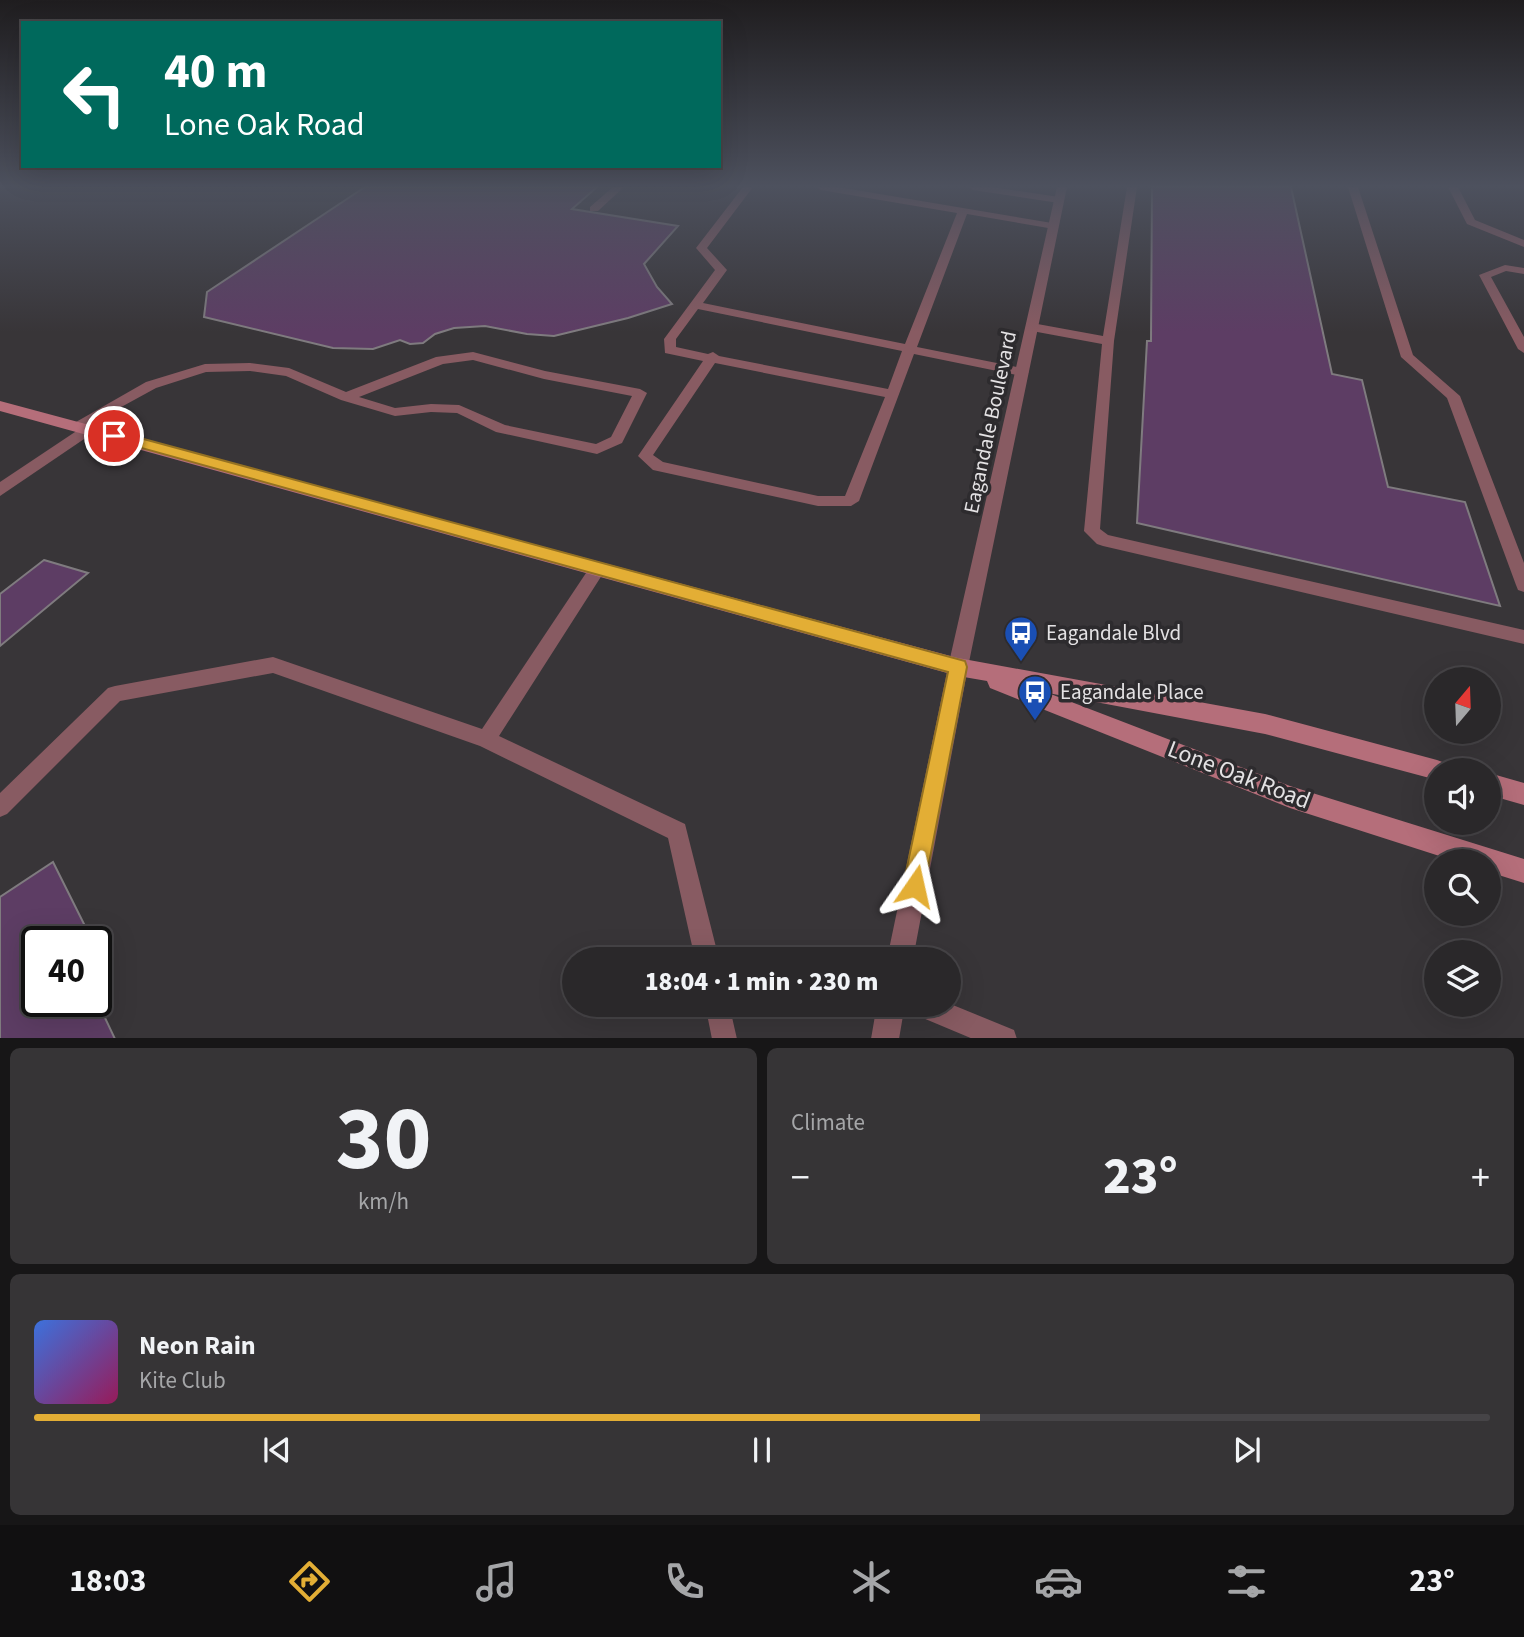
<!DOCTYPE html>
<html lang="en">
<head>
<meta charset="utf-8">
<style>
	:root { --surface:#2a282a; --page:#363436; --text:#f1f3f6; --muted:#a5a6a8; --line:#464447; --accent:#e3ae35 }
	body { margin:0; font-family:"Source Sans 3",sans-serif; background:var(--page); color:var(--text); height:100vh; display:flex; flex-direction:column; font-size:26px; white-space:nowrap }
	* { box-sizing:border-box; margin:0 }
	p { font-size:23px; color:var(--muted) }
	.icon { flex:none; width:38px; height:38px; fill:none; stroke:currentColor; stroke-width:2; stroke-linecap:round; stroke-linejoin:round }
	.map { position:relative; height:1038px; overflow:hidden }
	.sheet { display:flex; flex-direction:column; gap:10px; padding:10px; background:#171617; flex:1 }
	.sheet>* { flex:none }
	.top-card { position:absolute; left:21px; top:21px; width:700px; height:147px; border-radius:0px; box-shadow:0 7px 28px #0002,0 0 0 2px var(--line); background:#00695c; color:#fff; overflow:hidden }
	.needle { width:46px; rotate:19deg }
	.tools { position:absolute; left:1424px; top:667px; display:grid; gap:14px }
	.tools a { display:grid; place-items:center; width:77px; height:77px; border-radius:50%; background:var(--surface); box-shadow:0 7px 28px #0002,0 0 0 2px var(--line); font-size:35px }
	.speed { position:absolute; left:21px; top:926px; display:flex; gap:14px; font-size:35px; font-weight:700; text-align:center }
	.speed>* { display:grid; place-content:center; width:91px; height:91px; border-radius:50%; background:var(--surface); box-shadow:0 7px 28px #0002,0 0 0 2px var(--line); line-height:1 }
	.speed .limit { border:4px solid #111; border-radius:10px; background:#fff; color:#111 }
	.pin { position:absolute; display:grid; place-items:center; width:60px; height:60px; color:#fff; margin:-30px; border:4px solid #fff; border-radius:50%; box-shadow:0 2px 7px #0007 }
	.me { position:absolute; width:77px; margin:-38px; rotate:11deg; stroke-linejoin:round; filter:drop-shadow(0 0 5px #0008) }
	.turn { display:flex; align-items:center; gap:24px; height:147px; padding:0 28px; font-size:32px }
	.turn .icon { width:91px; height:91px; stroke-width:2.5 }
	.turn b { display:block; font-size:49px; line-height:60px }
	.big { font-size:52px; font-weight:800; line-height:1.1 }
	.sheet .card { flex:1; display:flex; flex-direction:column; justify-content:center; gap:10px; min-width:0; padding:0 24px; border-radius:10px; background:var(--page) }
	.sheet .dial { align-items:center; gap:0 }
	.dial b { font-size:91px; line-height:1 }
	.song { display:flex; align-items:center; gap:21px }
	.cover { width:84px; height:84px; border-radius:10px; background:linear-gradient(135deg,hsl(220 70% 55%),hsl(330 70% 35%)) }
	.played { height:7px; border-radius:4px; background:linear-gradient(90deg,var(--accent) 65%,var(--line) 65%) }
	.keys { display:flex; justify-content:space-around; direction:ltr }
	.heat { display:flex; justify-content:space-between; align-items:center; font-size:38px; direction:ltr }
	.sheet .tiles { flex:1; display:grid; gap:10px; grid-template-columns:1fr 1fr }
	.card:last-child { grid-column:span 2 }
	.trip { position:absolute; left:562px; top:947px; width:399px; height:70px; border-radius:35px; background:var(--surface); box-shadow:0 7px 28px #0002,0 0 0 2px var(--line); font-weight:800; line-height:70px; text-align:center }
	.dock { display:flex; height:112px; justify-content:space-around; align-items:center; background:#111011; color:var(--muted) }
	.dock .icon { width:49px; height:49px }
	.dock .active { color:var(--accent) }
	.dock b { font-size:32px; color:var(--text) }
	.map>svg:first-child { display:block }
	.building { fill:#5d3d64; stroke:#7f7b7f; stroke-width:2 }
	.lines { fill:none; stroke-linecap:round; stroke-linejoin:round }
	.service { fill:#885b62; fill-rule:evenodd }
	.minor { fill:#885b62; fill-rule:evenodd }
	.tertiary { fill:#885b62; fill-rule:evenodd }
	.secondary { fill:#b56e7a; fill-rule:evenodd }
	.route { fill:#e3ae35; stroke:#947122; stroke-width:2 }
	.labels { text-anchor:middle; dominant-baseline:central; stroke-width:7; stroke-linejoin:round; paint-order:stroke }
	.street-label { font-size:21px; fill:#e4e2e4; stroke:#2d2b2e }
	.poi-label { font-size:21px; fill:#e4e2e4; stroke:#2d2b2e; text-anchor:start }
	.near-street-label { font-size:24px; fill:#e4e2e4; stroke:#2d2b2e }
</style>
</head>
<body>
<div class="map">
<svg width="1524" height="1039" viewBox="0 0 1524 1039">
	<rect width="100%" height="100%" fill="#383538"/>
	<path class="building" d="M365,187H597L572,209L678,226L644,264L657,287L672,304L628,318L554,336L527,334L485,326L454,328L435,334L423,343L410,344L400,340L373,349L333,348L204,317L207,292Z
		M1152,187H1291L1332,374L1362,380L1388,487L1465,502L1500,606L1137,523L1147,341H1151Z
		M44,560L88,573L0,646V594Z
		M53,862L93,942H37V1001H97L115,1039H0V897Z"/>
	<g class="lines">
		<path class="service" d="M613,187H624L598,211H590V207Z
			M743,187H753L707,248L727,270L703,303L905,344L957,213L821,190L816,187H838L1058,224V228L1054,229L967,214L917,347L1022,368L1029,372L1022,376L914,354L859,501L851,506H818L653,470L638,456L703,361L665,353L664,339L715,270L696,248ZM698,309L902,351L888,389L719,356L713,352L708,354L676,347V339ZM715,363L885,397L845,496H818L663,462L653,455Z
			M968,187H992L1059,197L1064,200L1059,203L973,190Z
			M1127,187H1137L1114,341L1100,529L1108,535L1524,630V644L1103,546L1097,544L1084,531L1102,344L1032,331L1026,327L1032,323L1103,336Z
			M1348,187H1358L1413,355L1460,396L1524,563V592L1518,590L1516,585L1447,398L1401,357Z
			M1448,187H1458L1475,220L1524,240V247L1467,224Z
			M1505,265L1524,268V274L1506,271L1491,277L1524,337V353L1518,349L1479,275Z
			M473,352L545,371L640,389L647,393L622,443L597,454L496,432L457,413L431,412L395,416L341,400L286,376L250,371L206,372L156,388L81,429L76,431L69,426L146,382L205,364L250,363L289,368L346,392L436,357ZM473,360L544,379L632,396L611,437L596,444L505,425L459,405L431,404L395,408L359,397L443,364Z
			M598,562L604,564L606,568L604,572L499,736L685,824L719,959H695L668,838L480,746L273,673L120,701L7,814L0,817V793L108,688L115,686L273,657L482,729L592,564Z
			M948,1003L1014,1030L1017,1039H973L911,1013L908,1004Z
			M705,1004H729L737,1039H712Z"/>
		<path class="minor" d="M87,424L93,425L95,429L93,433L0,496V482Z"/>
		<path class="tertiary" d="M1057,187H1067L968,667L913,959H887L948,667Z
			M877,1004H905L899,1039H871Z"/>
		<path class="secondary" d="M0,401L958,658L1265,714L1437,760L1445,763L1448,770H1437V780L1265,734L1048,693L1290,786L1524,859V883L1489,872V861H1455L1290,808L990,688L987,681L958,676L0,411Z
			M1489,773L1524,783V805L1489,795Z"/>
	</g>
	<linearGradient id="sky" x2="0" y2="1"><stop stop-color="#1f1d1f"/><stop offset="0.56" stop-color="#4d515e"/><stop offset="1" stop-color="#4d515e" stop-opacity="0"/></linearGradient>
	<rect width="1524" height="332" fill="url(#sky)"/>
	<path class="route" d="M114,431L965,661L967,667L923,894L915,897L907,894L903,886L948,672L109,439L107,436Z"/>
	<defs>
		<g id="bus-pin" transform="scale(1.75)"><path d="M0 17L-7.5 6A9.5 9.5 0 1 1 7.5 6Z" fill="#1a4fb4" stroke="#2d2b2e"/><path d="M-5-6H5V4H4V6H2V4H-2V6H-4V4H-5ZM-3.5-4V0h7V-4ZM-3.5 1.2v1.5H-2V1.2ZM2 1.2v1.5H3.5V1.2Z" fill="#fff"/></g>
	</defs>
	<g fill-rule="evenodd">
		<use href="#bus-pin" x="1021" y="633"/>
		<use href="#bus-pin" x="1035" y="692"/>
	</g>
	<g class="labels">
		<g class="street-label">
			<text transform="translate(990 422) rotate(-78)">Eagandale Boulevard</text>
		</g>
		<g class="poi-label">
			<text x="1046" y="633">Eagandale Blvd</text>
			<text x="1060" y="692">Eagandale Place</text>
		</g>
		<g class="near-street-label">
			<text transform="translate(1239 775) rotate(21)">Lone Oak Road</text>
		</g>
	</g>
</svg>
<div class="tools">
<a><svg class="needle" viewBox="-14 -14 28 28"><path d="M0-13l5 13h-10z" fill="#e53935"/><path d="M0 13l5-13h-10z" fill="#a5a6a8"/></svg></a>
<a><svg class="icon" aria-label="sound" viewBox="0 0 24 24"><path d="M4 9h4l5-4v14l-5-4H4zM17 9q2 3 0 6"/></svg></a>
<a><svg class="icon" aria-label="search" viewBox="0 0 24 24"><circle cx="10" cy="10" r="6"/><path d="M15 15l6 6"/></svg></a>
<a><svg class="icon" aria-label="layers" viewBox="0 0 24 24"><path d="M12 4l9 5-9 5-9-5zM3 14l9 5 9-5"/></svg></a>
</div>
<div class="speed"><div class="limit">40</div></div>
<div class="pin" style="left:114px;top:436px;background:#d93025"><svg class="icon" aria-label="arrive" viewBox="0 0 24 24"><path d="M6 21V4h12l-3 4 3 4H6"/></svg></div>
<svg class="me" style="left:915px;top:886px" viewBox="-20 -20 40 40"><path d="M0-17L14 15 0 8-14 15z" fill="#e3ae35" stroke="#fff" stroke-width="4"/></svg>
<div class="trip">18:04 · 1 min · 230 m</div>
<div class="top-card">
<div class="turn"><svg class="icon" aria-label="left" viewBox="0 0 24 24"><path d="M17 20v-9H6M10 6l-5 5 5 5"/></svg><div><b>40 m</b>Lone Oak Road</div></div>
</div>
</div>
<section class="sheet">
<div class="tiles">
<div class="card dial"><b>30</b><p>km/h</p></div>
<div class="card"><p>Climate</p>
<div class="heat"><a>−</a><b class="big">23°</b><a>+</a></div>
</div>
<div class="card">
<div class="song"><i class="cover"></i><div><b>Neon Rain</b><p>Kite Club</p></div></div>
<div class="played"></div>
<div class="keys"><svg class="icon" aria-label="previous" viewBox="0 0 24 24"><path d="M18 5L8 12l10 7zM5 5v14"/></svg><svg class="icon" aria-label="pause" viewBox="0 0 24 24"><path d="M8 5v14M16 5v14"/></svg><svg class="icon" aria-label="next" viewBox="0 0 24 24"><path d="M6 5l10 7-10 7zM19 5v14"/></svg></div>
</div>
</div>
</section>
<nav class="dock">
<b>18:03</b>
<svg class="icon active" aria-label="directions" viewBox="0 0 24 24"><path d="M12 3l9 9-9 9-9-9zM9 14v-3h6M13 9l2 2-2 2"/></svg>
<svg class="icon" aria-label="music" viewBox="0 0 24 24"><path d="M9 18V5l10-2v13"/><circle cx="6" cy="18" r="3"/><circle cx="16" cy="16" r="3"/></svg>
<svg class="icon" aria-label="phone" viewBox="0 0 24 24"><path d="M5 4h4l2 5-3 2q2 4 5 5l2-3 5 2v4C11 20 4 13 5 4z"/></svg>
<svg class="icon" aria-label="climate" viewBox="0 0 24 24"><path d="M12 3v18M4 7l16 10M4 17L20 7"/></svg>
<svg class="icon" aria-label="car" viewBox="0 0 24 24"><path d="M5 17H2v-5l4-1 3-4h7l3 4 3 1v5h-3M9 17h6M6 11h13"/><circle cx="7" cy="17" r="2"/><circle cx="17" cy="17" r="2"/></svg>
<svg class="icon" aria-label="filters" viewBox="0 0 24 24"><path d="M4 7h16M4 17h16"/><circle cx="9" cy="7" r="2"/><circle cx="15" cy="17" r="2"/></svg>
<b>23°</b>
</nav>
</body>
</html>
